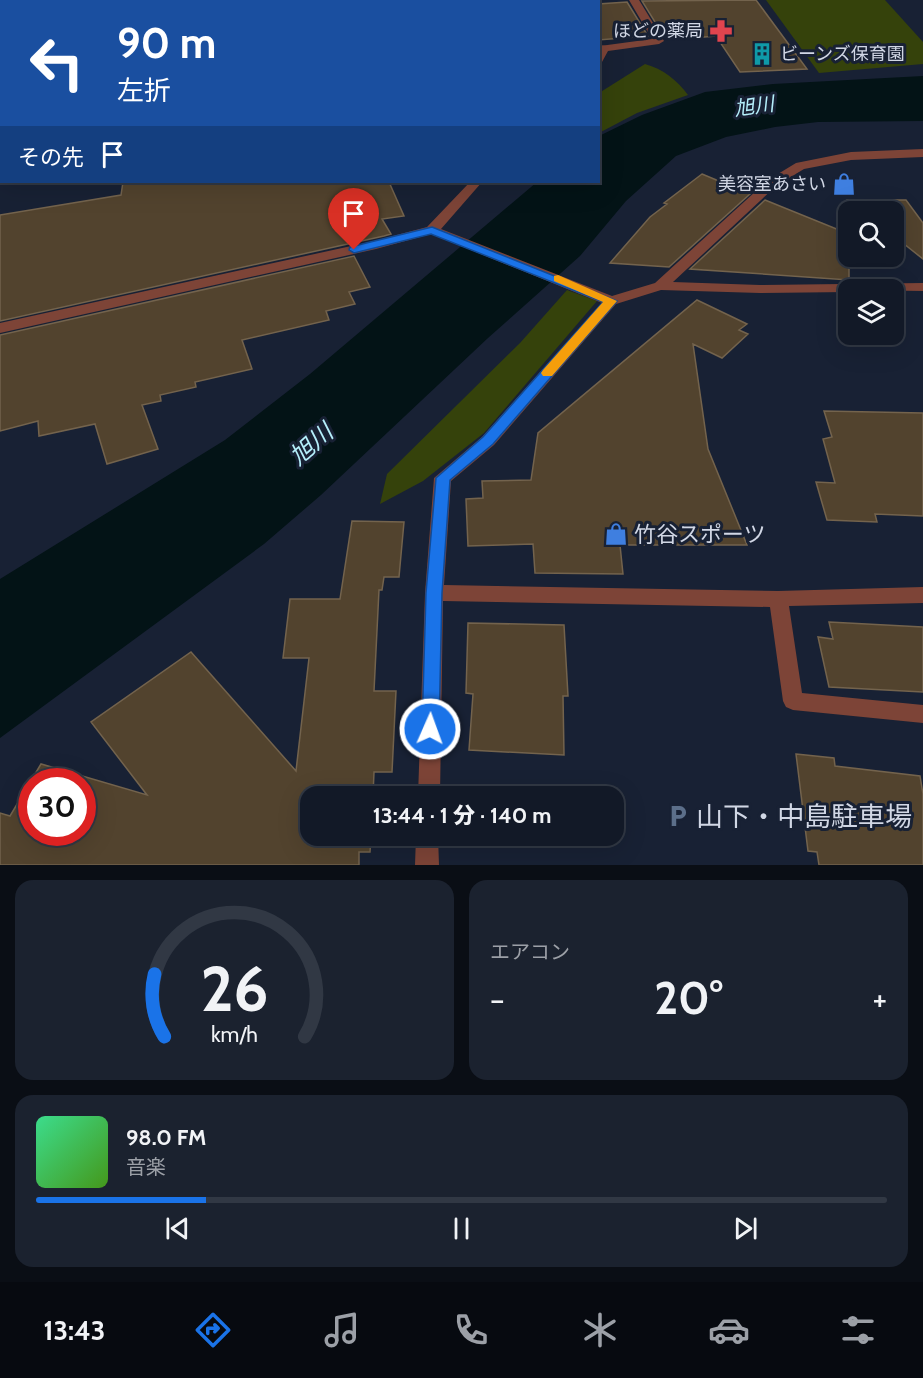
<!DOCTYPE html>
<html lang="ja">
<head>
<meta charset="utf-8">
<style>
	:root { --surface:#121927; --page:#1b222f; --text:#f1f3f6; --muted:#9ca0a7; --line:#313844; --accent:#1a73e8 }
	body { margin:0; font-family:Cabin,"Noto Sans JP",sans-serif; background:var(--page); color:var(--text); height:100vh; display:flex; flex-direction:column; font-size:22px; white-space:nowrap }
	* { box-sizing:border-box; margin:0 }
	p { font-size:20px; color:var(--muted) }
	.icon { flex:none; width:33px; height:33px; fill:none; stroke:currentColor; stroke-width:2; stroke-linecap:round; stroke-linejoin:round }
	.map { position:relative; height:865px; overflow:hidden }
	.drawer { display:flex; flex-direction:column; gap:15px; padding:15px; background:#0a0e15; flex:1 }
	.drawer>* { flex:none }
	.hud { position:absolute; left:0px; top:0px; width:600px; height:183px; box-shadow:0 6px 24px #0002,0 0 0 2px var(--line); background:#1a4fa0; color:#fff; overflow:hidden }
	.controls { position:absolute; left:838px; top:201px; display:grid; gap:12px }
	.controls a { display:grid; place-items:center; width:66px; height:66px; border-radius:12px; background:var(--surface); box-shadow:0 6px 24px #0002,0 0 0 2px var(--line); font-size:30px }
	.speed { position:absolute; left:18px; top:768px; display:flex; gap:12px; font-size:30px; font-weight:700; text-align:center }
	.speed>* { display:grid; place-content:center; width:78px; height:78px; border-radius:50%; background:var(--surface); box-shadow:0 6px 24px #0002,0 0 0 2px var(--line); line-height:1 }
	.speed .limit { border:9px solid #d22; background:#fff; color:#111 }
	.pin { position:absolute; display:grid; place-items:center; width:51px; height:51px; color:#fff; margin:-62px -26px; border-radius:50% 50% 50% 0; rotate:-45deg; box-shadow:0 0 6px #0007 }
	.pin .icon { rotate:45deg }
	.me { position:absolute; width:66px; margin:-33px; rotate:2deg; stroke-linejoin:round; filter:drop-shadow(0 0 4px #0008) }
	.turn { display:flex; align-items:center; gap:21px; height:126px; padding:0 18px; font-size:27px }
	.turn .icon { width:78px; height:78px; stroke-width:2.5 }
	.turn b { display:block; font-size:42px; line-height:51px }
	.then { display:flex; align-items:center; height:57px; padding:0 18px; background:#0003; gap:12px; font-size:22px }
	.big { font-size:45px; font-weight:800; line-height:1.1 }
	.drawer .widget { flex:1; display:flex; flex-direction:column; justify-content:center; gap:9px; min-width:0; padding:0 21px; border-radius:18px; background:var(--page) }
	.drawer .dial { align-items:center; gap:0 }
	.dial svg { height:156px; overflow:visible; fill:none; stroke:var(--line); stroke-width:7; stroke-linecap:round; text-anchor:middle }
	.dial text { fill:var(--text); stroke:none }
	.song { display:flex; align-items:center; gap:18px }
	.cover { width:72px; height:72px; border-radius:9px; background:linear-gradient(135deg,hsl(150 70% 55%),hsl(100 70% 35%)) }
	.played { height:6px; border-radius:3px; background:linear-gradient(90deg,var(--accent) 20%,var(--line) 20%) }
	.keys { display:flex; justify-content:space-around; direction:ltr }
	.heat { display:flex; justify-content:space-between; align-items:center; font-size:33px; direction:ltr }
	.drawer .tiles { flex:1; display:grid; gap:15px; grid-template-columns:1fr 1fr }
	.widget:last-child { grid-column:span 2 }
	.trip { position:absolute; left:300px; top:786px; width:324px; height:60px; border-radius:18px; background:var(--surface); box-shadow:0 6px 24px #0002,0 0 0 2px var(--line); font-weight:800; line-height:60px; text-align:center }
	.tabs { display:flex; height:96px; justify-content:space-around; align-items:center; background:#070a10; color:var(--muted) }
	.tabs .icon { width:42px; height:42px }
	.tabs .selected { color:var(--accent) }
	.tabs b { font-size:27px; color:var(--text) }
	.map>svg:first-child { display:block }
	.green { fill:#35420b }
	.water { fill:#031316 }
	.building { fill:#52432e; stroke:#73634d; stroke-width:1.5; fill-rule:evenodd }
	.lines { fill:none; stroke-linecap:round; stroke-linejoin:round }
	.minor { fill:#7d4437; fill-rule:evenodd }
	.tertiary { fill:#7d4437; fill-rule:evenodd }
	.route { fill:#1a73e8; stroke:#114b97; stroke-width:1.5 }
	.slow { fill:#f59e0b }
	.labels { text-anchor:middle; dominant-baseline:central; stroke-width:6; stroke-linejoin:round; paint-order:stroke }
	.far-poi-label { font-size:18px; fill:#d1d7e5; stroke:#182134; text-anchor:end }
	.far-water-label { font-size:20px; font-style:italic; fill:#b5effb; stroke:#182134 }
	.poi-label { font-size:22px; fill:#d1d7e5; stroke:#182134; text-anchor:start }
	.water-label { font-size:24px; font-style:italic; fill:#b5effb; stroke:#182134 }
	.near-poi-label { font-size:27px; fill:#d1d7e5; stroke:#182134; text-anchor:start }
</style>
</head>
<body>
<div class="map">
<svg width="923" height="865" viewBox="0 0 923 865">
	<rect width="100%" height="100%" fill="#182134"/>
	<path class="green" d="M766,0H885L923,42V64L819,73Z
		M645,64C663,69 677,80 688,95L637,113L599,133V93Z
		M567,290L597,301L484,433L423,481L380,504L387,474L520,343Z"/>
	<path class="water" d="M923,76V121L818,122L775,127L726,137L676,156L626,201L580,256L488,338L321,495L264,544L0,738V579L225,440L310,374L537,182H598L599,136L642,115L705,92L773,84Z"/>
	<path class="building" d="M756,0L807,69L740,72L716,36L693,38L691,35H663L642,1Z
		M627,2L648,36L598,40V4Z
		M702,174L750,194L669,267L610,263L650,217L667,204L664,203Z
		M123,182H389L404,216L382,219L391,234L384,236L0,321V215L121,195Z
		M765,200L849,234V280L690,269Z
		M848,200H906L923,223V259L894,236V212H863Z
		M354,256L370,287L349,292L355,304L326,311L329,320L242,340L252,369L195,382L196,387L160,395L161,401L142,405L158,449L107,464L95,424L39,436L38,421L0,431V335Z
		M697,300L747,324L739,330L748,334L722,358L693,344L708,449L747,545H620L623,574L535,573L533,544L468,546L466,499L483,498L482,481L531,480L538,433Z
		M824,411L923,413V516L875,514L877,522L827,520L816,482L835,483L823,439L832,437Z
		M352,521L404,522L399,577H384L382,590H379L374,691H396L392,772H374L373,796H310V836H371L370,852H359V865H0V813L10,816L41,764L147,795L91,722L191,652L296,771L309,658H283L290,599H340ZM32,782H82V832H32Z
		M829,622L923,627V692L829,687L818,637L833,639Z
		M468,623L564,625L568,696H563L564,755L469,750L473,694L466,693Z
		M796,754L834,758L835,766L920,776L923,794V865H819L817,852L808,851Z"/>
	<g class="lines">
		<path class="minor" d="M32,0H49L31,2Z
			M629,0H639L664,41L659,44L608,51L602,62L598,63L600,46L652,39Z
			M2,1L4,2H2L0,8V2Z
			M923,149V157L851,160L804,169L776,186L673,282L760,285L923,283V291L849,290V292L760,293L661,290L616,304L494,445L451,481L444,585L778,591L923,587V603L789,606L802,693L923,705V723L793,710L786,707L783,701L770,607L443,601L440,796H418L425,593L434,478L482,437L602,303L431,234L376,249L0,333V323L374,241L427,227L470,182H482L441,229L612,296L655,283L768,180L796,163L851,152Z
			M416,836H438L439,865H415Z"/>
		<path class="tertiary" d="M598,45L608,46L609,48L598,51Z
			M0,94H2V100H0Z"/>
	</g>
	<path class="route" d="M432,227L617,301L493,444L450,480L442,593L439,729L437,734L430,737L424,734L422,729L426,593L436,478L483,437L603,302L431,234L354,253L349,250L350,247Z"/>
	<path class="slow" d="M558,275L617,301L552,376H543L541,373L543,370L603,302L554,281V276Z"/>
	<defs>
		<g id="pharmacy-bare" transform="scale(1.8)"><path d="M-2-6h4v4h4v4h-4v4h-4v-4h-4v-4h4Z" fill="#e0444e" stroke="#182134" stroke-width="2.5" paint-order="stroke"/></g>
		<g id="building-bare" transform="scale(1.8)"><path d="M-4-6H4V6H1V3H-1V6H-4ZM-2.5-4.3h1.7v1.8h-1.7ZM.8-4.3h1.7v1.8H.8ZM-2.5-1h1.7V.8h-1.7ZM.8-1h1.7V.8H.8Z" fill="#0f9aa8" stroke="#182134" stroke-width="2.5" paint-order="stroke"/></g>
		<g id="shop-bare" transform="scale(1.8)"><path d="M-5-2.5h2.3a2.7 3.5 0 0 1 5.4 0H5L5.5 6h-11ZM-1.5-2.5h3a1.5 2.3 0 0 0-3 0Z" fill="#3f7fe0" stroke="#182134" stroke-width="2.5" paint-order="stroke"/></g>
		<g id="parking-bare" transform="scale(1.8)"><path d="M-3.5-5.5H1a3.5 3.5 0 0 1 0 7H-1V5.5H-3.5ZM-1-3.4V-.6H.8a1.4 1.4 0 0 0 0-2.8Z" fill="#5c6f8a" stroke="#182134" stroke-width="2.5" paint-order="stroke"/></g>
	</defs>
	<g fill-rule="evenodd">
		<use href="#pharmacy-bare" x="721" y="31"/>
		<use href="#building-bare" x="762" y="54"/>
		<use href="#shop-bare" x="844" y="184"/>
		<use href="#shop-bare" x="616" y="534"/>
		<use href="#parking-bare" x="678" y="816"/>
	</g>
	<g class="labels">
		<g class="far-poi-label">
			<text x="703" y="31">ほどの薬局</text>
			<text x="780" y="54" text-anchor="start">ビーンズ保育園</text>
			<text x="826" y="184">美容室あさい</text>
		</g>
		<g class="far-water-label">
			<text transform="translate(754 106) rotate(-8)">旭川</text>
		</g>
		<g class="poi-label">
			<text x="634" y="534">竹谷スポーツ</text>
		</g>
		<g class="water-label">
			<text transform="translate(311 444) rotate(-41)">旭川</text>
		</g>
		<g class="near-poi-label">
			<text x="696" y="816">山下・中島駐車場</text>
		</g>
	</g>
</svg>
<div class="controls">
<a><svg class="icon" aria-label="search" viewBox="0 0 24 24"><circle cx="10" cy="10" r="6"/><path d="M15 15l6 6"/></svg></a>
<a><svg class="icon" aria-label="layers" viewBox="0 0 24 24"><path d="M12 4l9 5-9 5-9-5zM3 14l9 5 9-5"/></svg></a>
</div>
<div class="speed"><div class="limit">30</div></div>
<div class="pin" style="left:354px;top:250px;background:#d93025"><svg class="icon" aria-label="arrive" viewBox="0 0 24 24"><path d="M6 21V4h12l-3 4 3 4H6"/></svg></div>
<svg class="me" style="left:430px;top:729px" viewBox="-20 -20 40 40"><circle r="17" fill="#1a73e8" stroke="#fff" stroke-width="3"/><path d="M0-11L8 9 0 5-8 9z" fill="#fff"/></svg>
<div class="trip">13:44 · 1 分 · 140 m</div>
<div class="hud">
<div class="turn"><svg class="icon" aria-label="left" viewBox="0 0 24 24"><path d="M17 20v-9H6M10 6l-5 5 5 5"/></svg><div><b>90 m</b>左折</div></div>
<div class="then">その先<svg class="icon" aria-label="arrive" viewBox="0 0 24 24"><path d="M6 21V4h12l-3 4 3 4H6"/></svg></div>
</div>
</div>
<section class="drawer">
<div class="tiles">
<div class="widget dial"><svg viewBox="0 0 100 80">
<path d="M14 69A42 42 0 1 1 86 69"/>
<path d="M14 69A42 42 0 0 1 9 37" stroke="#1a73e8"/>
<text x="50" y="56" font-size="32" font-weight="700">26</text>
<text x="50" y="72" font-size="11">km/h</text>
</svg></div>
<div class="widget"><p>エアコン</p>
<div class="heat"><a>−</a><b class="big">20°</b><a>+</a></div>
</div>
<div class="widget">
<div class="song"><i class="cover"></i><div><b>98.0 FM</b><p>音楽</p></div></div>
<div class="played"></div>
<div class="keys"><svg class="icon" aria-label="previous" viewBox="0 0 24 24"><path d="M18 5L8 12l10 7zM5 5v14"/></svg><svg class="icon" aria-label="pause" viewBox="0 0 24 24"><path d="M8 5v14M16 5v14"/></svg><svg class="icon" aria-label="next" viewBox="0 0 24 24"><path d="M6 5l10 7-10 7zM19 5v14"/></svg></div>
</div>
</div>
</section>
<nav class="tabs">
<b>13:43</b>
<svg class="icon selected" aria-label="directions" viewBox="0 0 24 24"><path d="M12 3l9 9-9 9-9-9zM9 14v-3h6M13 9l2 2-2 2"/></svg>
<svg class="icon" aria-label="music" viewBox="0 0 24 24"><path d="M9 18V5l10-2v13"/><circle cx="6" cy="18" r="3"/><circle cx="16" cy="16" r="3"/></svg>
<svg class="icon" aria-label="phone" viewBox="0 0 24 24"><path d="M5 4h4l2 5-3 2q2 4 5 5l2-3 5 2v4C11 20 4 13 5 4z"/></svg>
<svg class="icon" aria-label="climate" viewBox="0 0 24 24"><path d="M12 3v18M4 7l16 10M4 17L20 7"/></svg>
<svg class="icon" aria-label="car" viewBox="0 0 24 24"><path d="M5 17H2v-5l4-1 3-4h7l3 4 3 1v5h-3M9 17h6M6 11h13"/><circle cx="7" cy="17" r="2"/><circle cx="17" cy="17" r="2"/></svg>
<svg class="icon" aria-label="filters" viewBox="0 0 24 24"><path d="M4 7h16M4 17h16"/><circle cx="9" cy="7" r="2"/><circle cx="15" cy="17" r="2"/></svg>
</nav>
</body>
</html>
